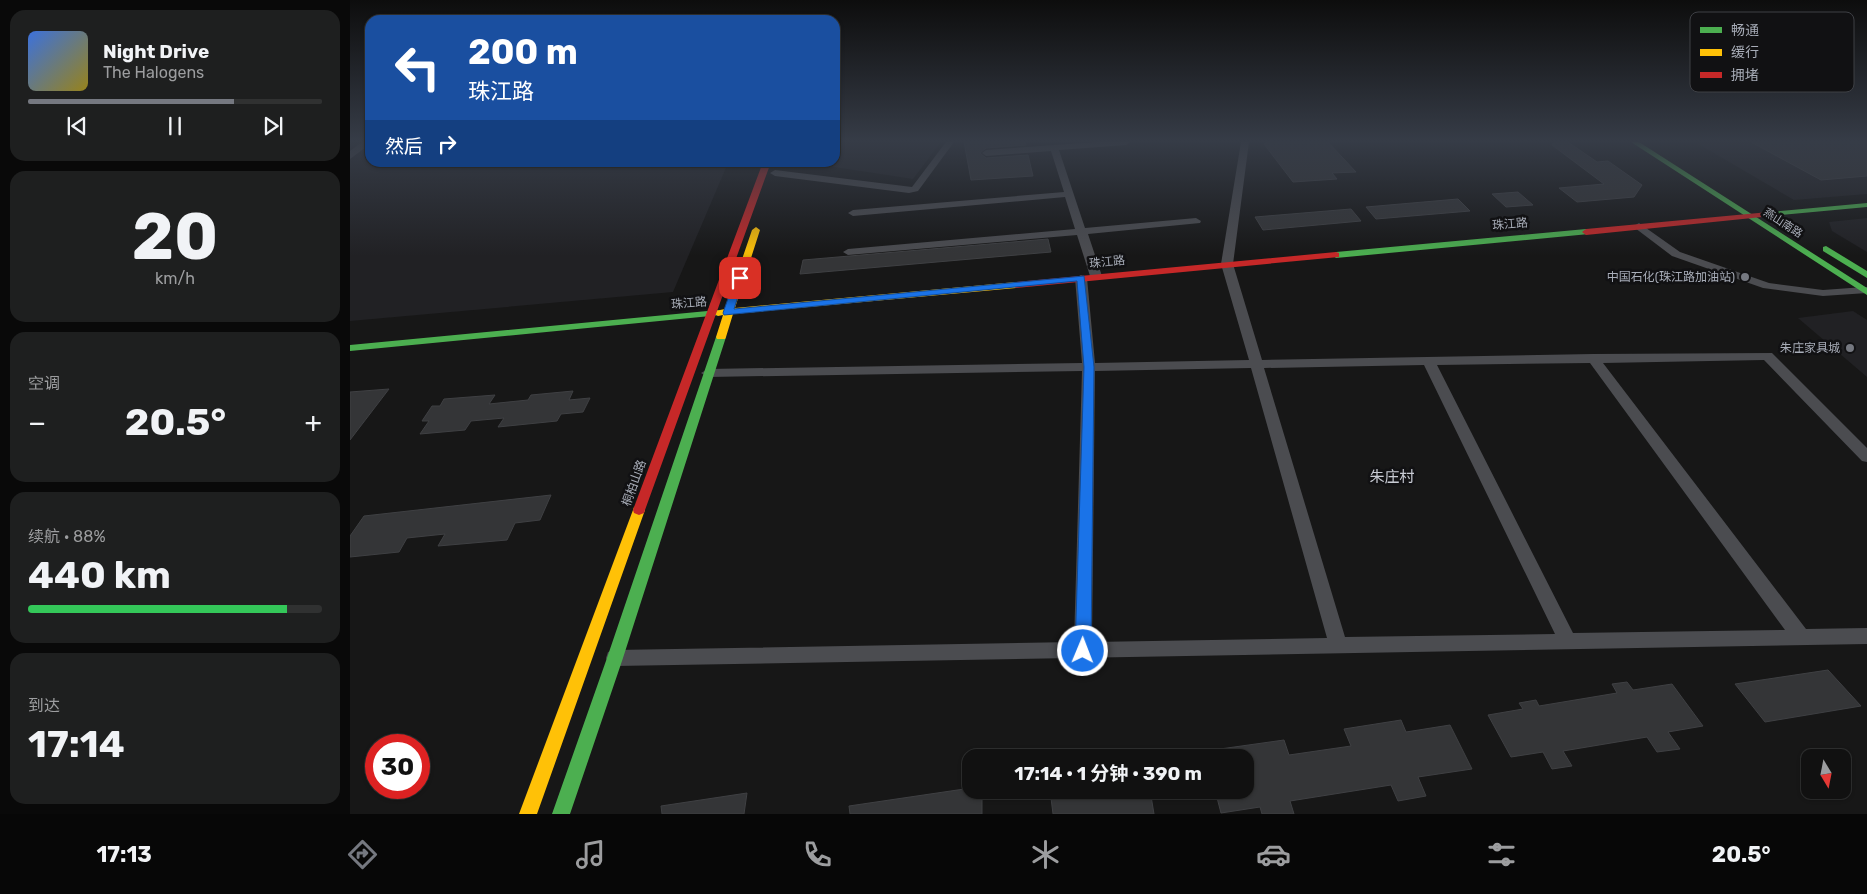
<!DOCTYPE html>
<html lang="zh">
<head>
<meta charset="utf-8">
<style>
	:root { --surface:#111; --page:#1e1f1f; --text:#f1f3f6; --muted:#9c9d9f; --line:#303131; --accent:#757880 }
	body { margin:0; font-family:Rubik,"Noto Sans SC",sans-serif; background:var(--page); color:var(--text); height:100vh; display:flex; flex-direction:column; font-size:19px; white-space:nowrap }
	* { box-sizing:border-box; margin:0 }
	p { font-size:16px; color:var(--muted) }
	.icon { flex:none; width:28px; height:28px; fill:none; stroke:currentColor; stroke-width:2; stroke-linecap:round; stroke-linejoin:round }
	.map { position:relative; flex:1; overflow:hidden }
	.panel { display:flex; flex-direction:column; gap:10px; padding:10px; background:#090909; width:350px }
	.panel>* { flex:none }
	.guide { position:absolute; left:15px; top:15px; width:475px; height:152px; border-radius:15px; box-shadow:0 1px 4px #0004,0 0 0 1px var(--line); background:#1a4fa0; color:#fff; overflow:hidden }
	.needle { width:32px; rotate:170deg }
	.buttons { position:absolute; left:1451px; top:749px; display:grid; gap:10px }
	.buttons a { display:grid; place-items:center; width:50px; height:50px; border-radius:10px; background:var(--surface); box-shadow:0 1px 4px #0004,0 0 0 1px var(--line); font-size:25px }
	.speed { position:absolute; left:15px; top:734px; display:flex; gap:10px; font-size:25px; font-weight:700; text-align:center }
	.speed>* { display:grid; place-content:center; width:65px; height:65px; border-radius:50%; background:var(--surface); box-shadow:0 1px 4px #0004,0 0 0 1px var(--line); line-height:1 }
	.speed .limit { border:8px solid #d22; background:#fff; color:#111 }
	.pin { position:absolute; display:grid; place-items:center; width:42px; height:42px; color:#fff; margin:-21px; border-radius:10px; box-shadow:0 2px 8px #0006 }
	.me { position:absolute; width:55px; margin:-28px; rotate:1deg; stroke-linejoin:round; filter:drop-shadow(0 0 4px #0008) }
	.turn { display:flex; align-items:center; gap:18px; height:105px; padding:0 20px; font-size:22px }
	.turn .icon { width:65px; height:65px; stroke-width:2.5 }
	.turn b { display:block; font-size:35px; line-height:42px }
	.then { display:flex; align-items:center; height:48px; padding:0 20px; background:#0003; gap:10px; font-size:19px }
	.big { font-size:38px; font-weight:700; line-height:1.1 }
	.panel .widget { flex:1; display:flex; flex-direction:column; justify-content:center; gap:8px; min-width:0; padding:0 18px; border-radius:15px; background:var(--page) }
	.panel .dial { align-items:center; gap:0 }
	.dial b { font-size:65px; line-height:1 }
	.song { display:flex; align-items:center; gap:15px }
	.cover { width:60px; height:60px; border-radius:8px; background:linear-gradient(135deg,hsl(220 70% 55%),hsl(50 70% 35%)) }
	.played { height:5px; border-radius:2px; background:linear-gradient(90deg,var(--accent) 70%,var(--line) 70%) }
	.keys { display:flex; justify-content:space-around; direction:ltr }
	.heat { display:flex; justify-content:space-between; align-items:center; font-size:28px; direction:ltr }
	.charge { height:8px; border-radius:4px; background:linear-gradient(90deg,#34c759 88%,var(--line) 0) }
	.trip { position:absolute; left:612px; top:749px; width:292px; height:50px; border-radius:15px; background:var(--surface); box-shadow:0 1px 4px #0004,0 0 0 1px var(--line); font-weight:700; line-height:50px; text-align:center }
	.menu { display:flex; height:80px; justify-content:space-around; align-items:center; background:#070707; color:var(--muted) }
	.menu .icon { width:35px; height:35px }
	.menu .selected { color:var(--accent) }
	.menu b { font-size:22px; color:var(--text) }
	main { display:flex; flex:1; min-height:0 }
	.map>svg:first-child { display:block }
	.built { fill:#212124 }
	.building { fill:#343537; stroke:#3f4043 }
	.lines { fill:none; stroke-linecap:round; stroke-linejoin:round }
	.street { fill:#4b4c50; fill-rule:evenodd }
	.fast { fill:#4caf50; fill-rule:evenodd }
	.slow { fill:#ffc107; fill-rule:evenodd }
	.jam { fill:#c62828; fill-rule:evenodd }
	.route { fill:#1a73e8; stroke:#114b97 }
	.poi-dot { fill:#757880; stroke:#111113; stroke-width:2 }
	.labels { text-anchor:middle; dominant-baseline:central; stroke-width:5; stroke-linejoin:round; paint-order:stroke }
	.far-street-label { font-size:11px; fill:#a8adb8; stroke:#111113 }
	.street-label { font-size:12px; fill:#a8adb8; stroke:#111113 }
	.poi-label { font-size:12px; fill:#a8adb8; stroke:#111113; text-anchor:end }
	.quarter-label { font-size:15px; fill:#c9ccd4; stroke:#111113 }
	.key { fill:#111113; stroke:#3e4045; stroke-width:1 }
	.key-label { font-size:14px; fill:#a8adb8 }
</style>
</head>
<body>
<main>
<section class="panel">
<div class="widget">
<div class="song"><i class="cover"></i><div><b>Night Drive</b><p>The Halogens</p></div></div>
<div class="played"></div>
<div class="keys"><svg class="icon" aria-label="previous" viewBox="0 0 24 24"><path d="M18 5L8 12l10 7zM5 5v14"/></svg><svg class="icon" aria-label="pause" viewBox="0 0 24 24"><path d="M8 5v14M16 5v14"/></svg><svg class="icon" aria-label="next" viewBox="0 0 24 24"><path d="M6 5l10 7-10 7zM19 5v14"/></svg></div>
</div>
<div class="widget dial"><b>20</b><p>km/h</p></div>
<div class="widget"><p>空调</p>
<div class="heat"><a>−</a><b class="big">20.5°</b><a>+</a></div>
</div>
<div class="widget"><p>续航 · 88%</p><b class="big">440 km</b><div class="charge"></div></div>
<div class="widget"><p>到达</p><b class="big">17:14</b></div>
</section>
<div class="map">
<svg width="1517" height="814" viewBox="0 0 1517 814">
	<rect width="100%" height="100%" fill="#171717"/>
	<path class="built" d="M0,142H20V162L378,163L323,292L0,321Z
		M485,142H591L563,179L458,163L485,162Z
		M1345,142H1517V194L1444,200Z
		M1517,218V252L1482,231L1479,222Z
		M1503,311L1517,320V377L1448,318Z"/>
	<path class="building" d="M614,142H675L676,145L636,148L630,153L636,158L678,155L683,176L621,180Z
		M916,142H978L1006,172L982,173L987,179L943,182L914,144L917,143Z
		M1204,142H1218L1247,162L1258,161L1292,185L1284,197L1227,202L1209,188L1254,184L1202,145Z
		M1401,142H1517V176L1471,180Z
		M1168,192L1183,205L1156,207L1142,194Z
		M1108,199L1120,211L1026,219L1016,207Z
		M1001,209L1011,221L913,230L905,217Z
		M698,239L701,252L450,274L453,260Z
		M39,389L0,440V392Z
		M223,391L219,400L240,398L233,412L211,414L207,421L148,427L154,418L121,421L115,430L70,434L79,421H72L82,406H90L94,399L145,395L139,404L178,400L181,395Z
		M201,495L190,520L165,523L157,540L88,546L95,534L57,538L49,552L0,557V536L14,516Z
		M1478,670L1511,706L1415,722L1385,684Z
		M1277,682L1283,690L1322,684L1353,726L1318,732L1330,749L1307,752L1297,737L1213,751L1222,766L1202,769L1193,752L1161,757L1138,715L1173,709L1169,703L1186,700L1189,706L1267,693L1262,684Z
		M1051,720L1056,732L1100,725L1122,769L1068,777L1076,796L1048,801L1041,785L940,801L944,814H912L910,807L871,813L865,790H896V758H871L870,749L934,740L939,755L1001,746L994,729Z
		M621,788V790H632V814H500L499,806Z
		M700,790H800L804,814H703Z
		M397,793L394,814H312L311,806Z"/>
	<g class="lines">
		<path class="street" d="M12,142H20V144L0,159V151Z
			M596,142H604L568,191L559,193L425,176L420,173L425,170L562,187Z
			M747,142H780L776,145L709,150L735,228L846,218L851,221L850,223L738,234L752,276L746,279L740,276L727,235L498,255L493,252L498,249L725,229L715,197L503,216L498,213L503,210L714,192L701,151L636,156L632,153L636,150Z
			M891,142H899L883,264L912,360L1243,354L1422,353L1517,448V462L1512,461L1414,360L1253,363L1456,629L1517,628V644L265,666L258,664L256,658L258,652L265,650L724,642L732,371L358,377L351,373L358,369L732,363L725,278L731,275L737,278L745,363L899,360L871,264ZM1240,363L1435,630L1223,633L1087,365ZM1074,365L1205,634L995,637L914,368ZM901,368L977,638L742,642L745,371Z
			M1289,223L1330,252L1419,283L1473,290L1514,287H1517V293L1473,296L1413,288L1322,256L1285,228L1284,226Z"/>
		<path class="fast" d="M1281,142H1289L1517,288V295Z
			M1517,203V207L1419,216L1415,214L1419,212Z
			M1236,229L1240,232L1239,234L986,258L982,255L986,252Z
			M1476,246L1517,271V278L1473,251V247Z
			M368,310L373,313L371,315L0,351V345Z
			M371,334L376,337L273,658L220,814H202L257,658L366,337Z"/>
		<path class="slow" d="M406,227L410,230L385,308L666,282L671,285L666,288L383,314L376,337L375,339H367L366,337L373,315L368,316L363,313L365,311L375,309L402,230Z
			M289,505L294,507L295,510L187,814H169L283,510L284,507Z"/>
		<path class="jam" d="M413,162H421L295,510L294,513L289,515L284,513L283,510Z
			M1419,212L1423,214L1422,216L1236,235L1232,232L1236,229Z
			M986,252L989,253V257L666,288L661,285L666,282Z"/>
	</g>
	<linearGradient id="sky" x2="0" y2="1"><stop stop-color="#0d0d0d"/><stop offset="0.55" stop-color="#363c47"/><stop offset="1" stop-color="#363c47" stop-opacity="0"/></linearGradient>
	<rect width="1517" height="256" fill="url(#sky)"/>
	<path class="route" d="M390,275L394,278L384,309L734,276L744,367L741,651L738,656L733,658L728,656L725,651L734,367L727,281L374,315L373,313L385,278Z"/>
	<g class="poi-dot">
		<circle cx="1395" cy="277" r="5"/>
		<circle cx="1500" cy="348" r="5"/>
	</g>
	<g class="labels">
		<g class="far-street-label">
			<text transform="translate(1433 223) rotate(33)">燕山南路</text>
		</g>
		<g class="street-label">
			<text transform="translate(1160 224) rotate(-5)">珠江路</text>
			<text transform="translate(757 262) rotate(-6)">珠江路</text>
			<text transform="translate(339 303) rotate(-5)">珠江路</text>
			<text transform="translate(284 483) rotate(-70)">桐柏山路</text>
		</g>
		<g class="poi-label">
			<text x="1385" y="277">中国石化(珠江路加油站)</text>
			<text x="1490" y="348">朱庄家具城</text>
		</g>
		<g class="quarter-label">
			<text x="1042" y="477">朱庄村</text>
		</g>
	</g>
	<rect x="1340" y="12" width="164" height="80" rx="8" class="key"/>
	<rect x="1350" y="27" width="22" height="6" fill="#4caf50"/>
	<rect x="1350" y="49" width="22" height="7" fill="#ffc107"/>
	<rect x="1350" y="72" width="22" height="6" fill="#c62828"/>
	<g class="key-label">
		<text x="1381" y="35">畅通</text>
		<text x="1381" y="57">缓行</text>
		<text x="1381" y="80">拥堵</text>
	</g>
</svg>
<div class="buttons">
<a><svg class="needle" viewBox="-14 -14 28 28"><path d="M0-13l5 13h-10z" fill="#e53935"/><path d="M0 13l5-13h-10z" fill="#9c9d9f"/></svg></a>
</div>
<div class="speed"><div class="limit">30</div></div>
<div class="pin" style="left:390px;top:278px;background:#d93025"><svg class="icon" aria-label="arrive" viewBox="0 0 24 24"><path d="M6 21V4h12l-3 4 3 4H6"/></svg></div>
<svg class="me" style="left:733px;top:651px" viewBox="-20 -20 40 40"><circle r="17" fill="#1a73e8" stroke="#fff" stroke-width="3"/><path d="M0-11L8 9 0 5-8 9z" fill="#fff"/></svg>
<div class="trip">17:14 · 1 分钟 · 390 m</div>
<div class="guide">
<div class="turn"><svg class="icon" aria-label="left" viewBox="0 0 24 24"><path d="M17 20v-9H6M10 6l-5 5 5 5"/></svg><div><b>200 m</b>珠江路</div></div>
<div class="then">然后<svg class="icon" aria-label="right" viewBox="0 0 24 24"><path d="M7 20v-9h11M14 6l5 5-5 5"/></svg></div>
</div>
</div>
</main>
<nav class="menu">
<b>17:13</b>
<svg class="icon selected" aria-label="directions" viewBox="0 0 24 24"><path d="M12 3l9 9-9 9-9-9zM9 14v-3h6M13 9l2 2-2 2"/></svg>
<svg class="icon" aria-label="music" viewBox="0 0 24 24"><path d="M9 18V5l10-2v13"/><circle cx="6" cy="18" r="3"/><circle cx="16" cy="16" r="3"/></svg>
<svg class="icon" aria-label="phone" viewBox="0 0 24 24"><path d="M5 4h4l2 5-3 2q2 4 5 5l2-3 5 2v4C11 20 4 13 5 4z"/></svg>
<svg class="icon" aria-label="climate" viewBox="0 0 24 24"><path d="M12 3v18M4 7l16 10M4 17L20 7"/></svg>
<svg class="icon" aria-label="car" viewBox="0 0 24 24"><path d="M5 17H2v-5l4-1 3-4h7l3 4 3 1v5h-3M9 17h6M6 11h13"/><circle cx="7" cy="17" r="2"/><circle cx="17" cy="17" r="2"/></svg>
<svg class="icon" aria-label="filters" viewBox="0 0 24 24"><path d="M4 7h16M4 17h16"/><circle cx="9" cy="7" r="2"/><circle cx="15" cy="17" r="2"/></svg>
<b>20.5°</b>
</nav>
</body>
</html>
